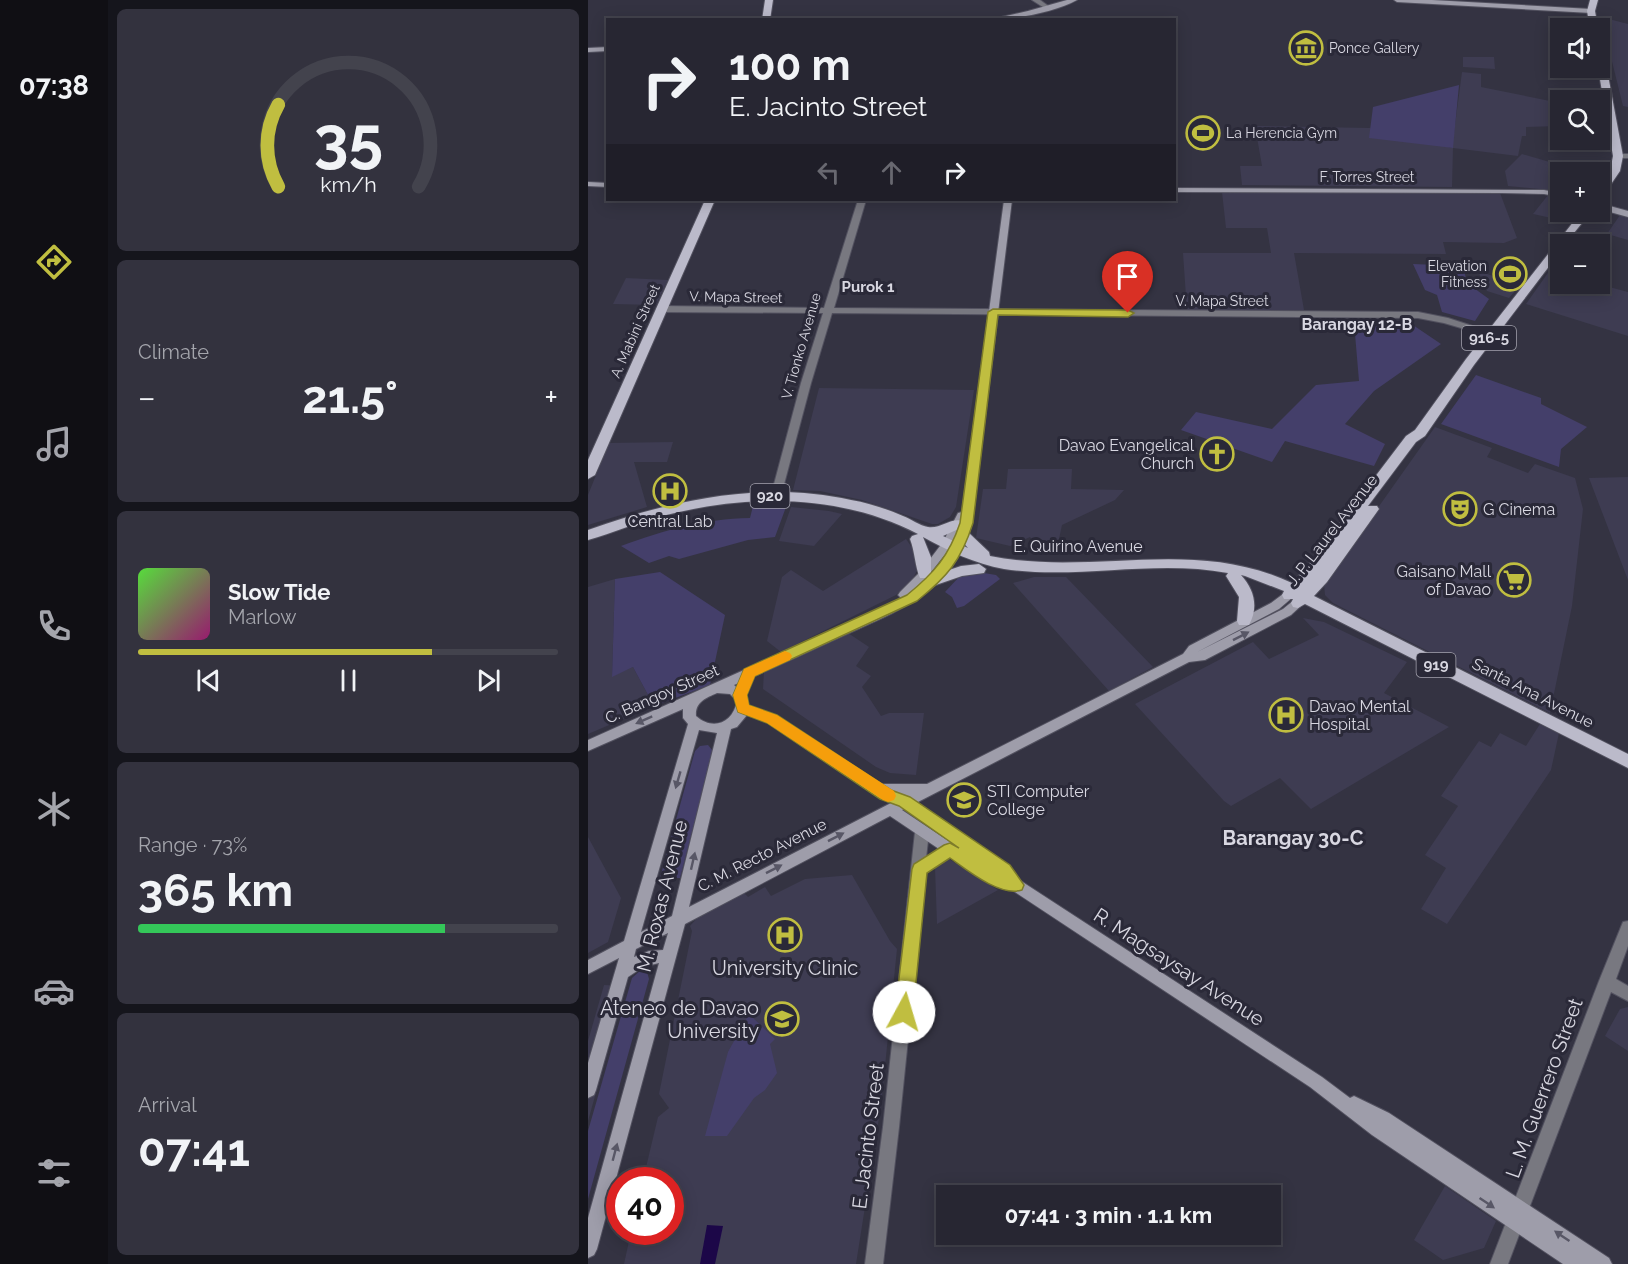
<!DOCTYPE html>
<html lang="en">
<head>
<meta charset="utf-8">
<style>
	:root { --surface:#272632; --page:#33323e; --text:#f1f3f6; --muted:#a4a5ac; --line:#43434d; --accent:#c0be40 }
	body { margin:0; font-family:Raleway,sans-serif; background:var(--page); color:var(--text); height:100vh; display:flex; flex-direction:column; font-size:22px; white-space:nowrap }
	* { box-sizing:border-box; margin:0 }
	p { font-size:20px; color:var(--muted) }
	.icon { flex:none; width:33px; height:33px; fill:none; stroke:currentColor; stroke-width:2; stroke-linecap:round; stroke-linejoin:round }
	.map { position:relative; flex:1; overflow:hidden }
	.side { display:flex; flex-direction:column; gap:9px; padding:9px; background:#15151c; width:480px }
	.side>* { flex:none }
	.hud { position:absolute; left:18px; top:18px; width:570px; height:183px; border-radius:0px; box-shadow:0 3px 15px #0003,0 0 0 2px var(--line); background:#272632; color:var(--text); overflow:hidden }
	.tools { position:absolute; left:962px; top:18px; display:grid; gap:12px }
	.tools a { display:grid; place-items:center; width:60px; height:60px; border-radius:0px; background:var(--surface); box-shadow:0 3px 15px #0003,0 0 0 2px var(--line); font-size:30px }
	.speed { position:absolute; left:18px; top:1167px; display:flex; gap:12px; font-size:30px; font-weight:700; text-align:center }
	.speed>* { display:grid; place-content:center; width:78px; height:78px; border-radius:50%; background:var(--surface); box-shadow:0 3px 15px #0003,0 0 0 2px var(--line); line-height:1 }
	.speed .limit { border:9px solid #d22; background:#fff; color:#111 }
	.pin { position:absolute; display:grid; place-items:center; width:51px; height:51px; color:#fff; margin:-62px -26px; border-radius:50% 50% 50% 0; rotate:-45deg; box-shadow:0 0 6px #0007 }
	.pin .icon { rotate:45deg }
	.me { position:absolute; width:66px; margin:-33px; rotate:6deg; stroke-linejoin:round; filter:drop-shadow(0 0 4px #0008) }
	.turn { display:flex; align-items:center; gap:21px; height:126px; padding:0 24px; font-size:27px }
	.turn .icon { width:78px; height:78px; stroke-width:2.5 }
	.turn b { display:block; font-size:42px; line-height:51px }
	.lanes { display:flex; align-items:center; height:57px; padding:0 24px; background:#0003; justify-content:center; gap:30px; direction:ltr }
	.lanes .off { opacity:.35 }
	.big { font-size:45px; font-weight:700; line-height:1.1 }
	.side .tile { flex:1; display:flex; flex-direction:column; justify-content:center; gap:9px; min-width:0; padding:0 21px; border-radius:9px; background:var(--page) }
	.side .dial { align-items:center; gap:0 }
	.dial svg { height:156px; overflow:visible; fill:none; stroke:var(--line); stroke-width:7; stroke-linecap:round; text-anchor:middle }
	.dial text { fill:var(--text); stroke:none }
	.song { display:flex; align-items:center; gap:18px }
	.cover { width:72px; height:72px; border-radius:9px; background:linear-gradient(135deg,hsl(110 70% 55%),hsl(320 70% 35%)) }
	.played { height:6px; border-radius:3px; background:linear-gradient(90deg,var(--accent) 70%,var(--line) 70%) }
	.keys { display:flex; justify-content:space-around; direction:ltr }
	.heat { display:flex; justify-content:space-between; align-items:center; font-size:33px; direction:ltr }
	.charge { height:9px; border-radius:4px; background:linear-gradient(90deg,#34c759 73%,var(--line) 0) }
	.trip { position:absolute; left:348px; top:1185px; width:345px; height:60px; border-radius:0px; background:var(--surface); box-shadow:0 3px 15px #0003,0 0 0 2px var(--line); font-weight:700; line-height:60px; text-align:center }
	main { display:flex; flex:1; min-height:0 }
	.tab-bar { display:flex; flex-direction:column; width:108px; justify-content:space-around; align-items:center; background:#100f14; color:var(--muted) }
	.tab-bar .icon { width:42px; height:42px }
	.tab-bar .selected { color:var(--accent) }
	.tab-bar b { font-size:27px; color:var(--text) }
	.map>svg:first-child { display:block }
	.built { fill:#3e3c52 }
	.green { fill:#443f6a }
	.water { fill:#1c0748 }
	.lines { fill:none; stroke-linecap:round; stroke-linejoin:round }
	.tertiary-casing { stroke:#52515f; stroke-width:2 }
	.secondary-casing { stroke:#52515f; stroke-width:2 }
	.primary-casing { stroke:#52515f; stroke-width:2 }
	.tertiary { fill:#787880; fill-rule:evenodd }
	.secondary { fill:#9e9daa; fill-rule:evenodd }
	.primary { fill:#bbbaca; fill-rule:evenodd }
	.oneway { fill:#585766 }
	.route { fill:#c0be40; stroke:#7d7c2a; stroke-width:1.5 }
	.slow { fill:#f59e0b }
	.labels { text-anchor:middle; dominant-baseline:central; stroke-width:6; stroke-linejoin:round; paint-order:stroke }
	.far-poi-label { font-size:14px; fill:#d8d7e1; stroke:#2a2938; text-anchor:start }
	.far-street-label { font-size:14px; fill:#d8d7e1; stroke:#2a2938 }
	.far-neighbourhood-label { font-size:15px; font-weight:bold; fill:#d8d7e1; stroke:#2a2938 }
	.shield { fill:#2a2938; stroke:#a4a3ae; stroke-width:1.5 }
	.shield-label { font-size:15px; font-weight:bold; fill:#d8d7e1 }
	.far-quarter-label { font-size:16px; font-weight:bold; fill:#d8d7e1; stroke:#2a2938 }
	.poi-label { font-size:16px; fill:#d8d7e1; stroke:#2a2938; text-anchor:start }
	.street-label { font-size:16px; fill:#d8d7e1; stroke:#2a2938 }
	.quarter-label { font-size:20px; font-weight:bold; fill:#d8d7e1; stroke:#2a2938 }
	.near-street-label { font-size:20px; fill:#d8d7e1; stroke:#2a2938 }
	.near-poi-label { font-size:20px; fill:#d8d7e1; stroke:#2a2938 }
</style>
</head>
<body>
<main>
<nav class="tab-bar">
<b>07:38</b>
<svg class="icon selected" aria-label="directions" viewBox="0 0 24 24"><path d="M12 3l9 9-9 9-9-9zM9 14v-3h6M13 9l2 2-2 2"/></svg>
<svg class="icon" aria-label="music" viewBox="0 0 24 24"><path d="M9 18V5l10-2v13"/><circle cx="6" cy="18" r="3"/><circle cx="16" cy="16" r="3"/></svg>
<svg class="icon" aria-label="phone" viewBox="0 0 24 24"><path d="M5 4h4l2 5-3 2q2 4 5 5l2-3 5 2v4C11 20 4 13 5 4z"/></svg>
<svg class="icon" aria-label="climate" viewBox="0 0 24 24"><path d="M12 3v18M4 7l16 10M4 17L20 7"/></svg>
<svg class="icon" aria-label="car" viewBox="0 0 24 24"><path d="M5 17H2v-5l4-1 3-4h7l3 4 3 1v5h-3M9 17h6M6 11h13"/><circle cx="7" cy="17" r="2"/><circle cx="17" cy="17" r="2"/></svg>
<svg class="icon" aria-label="filters" viewBox="0 0 24 24"><path d="M4 7h16M4 17h16"/><circle cx="9" cy="7" r="2"/><circle cx="15" cy="17" r="2"/></svg>
</nav>
<section class="side">
<div class="tile dial"><svg viewBox="0 0 100 80">
<path d="M14 69A42 42 0 1 1 86 69"/>
<path d="M14 69A42 42 0 0 1 14 27" stroke="#c0be40"/>
<text x="50" y="56" font-size="32" font-weight="700">35</text>
<text x="50" y="72" font-size="11">km/h</text>
</svg></div>
<div class="tile"><p>Climate</p>
<div class="heat"><a>−</a><b class="big">21.5°</b><a>+</a></div>
</div>
<div class="tile">
<div class="song"><i class="cover"></i><div><b>Slow Tide</b><p>Marlow</p></div></div>
<div class="played"></div>
<div class="keys"><svg class="icon" aria-label="previous" viewBox="0 0 24 24"><path d="M18 5L8 12l10 7zM5 5v14"/></svg><svg class="icon" aria-label="pause" viewBox="0 0 24 24"><path d="M8 5v14M16 5v14"/></svg><svg class="icon" aria-label="next" viewBox="0 0 24 24"><path d="M6 5l10 7-10 7zM19 5v14"/></svg></div>
</div>
<div class="tile"><p>Range · 73%</p><b class="big">365 km</b><div class="charge"></div></div>
<div class="tile"><p>Arrival</p><b class="big">07:41</b></div>
</section>
<div class="map">
<svg width="1040" height="1264" viewBox="0 0 1040 1264">
	<rect width="100%" height="100%" fill="#343342"/>
	<path class="built" d="M1013,17L1040,24V107L1035,106Z
		M875,57H906L907,69L875,67Z
		M874,72L893,74V87L972,103V126L938,127V136H934L930,156L865,148L864,187L654,185L652,166H674L667,126L782,128L864,148Z
		M934,154L982,168L978,172H972V191L920,186L917,171Z
		M634,192L912,193L929,238L916,243L855,242L858,254L706,253L716,310L599,311L595,253H683L679,228H638Z
		M960,195L972,198V212H990L982,222L945,214Z
		M1032,215L1040,218V240L1019,234Z
		M962,270L972,272V284H1010L1040,292V336L938,304Z
		M890,271L932,285L921,298L899,291Z
		M38,278L80,280L68,305L25,304Z
		M231,388L386,390L368,507L362,517L350,524H344L274,500L232,491L205,490Z
		M847,427L904,448L899,457L940,473L947,464L987,478L995,509L984,606L962,713L745,603L737,595L736,584Z
		M85,442L79,462H46L59,507L0,525V495L21,443Z
		M420,469H484L483,489L536,490L527,500L474,525L471,539L453,548L442,537L422,546L388,538L395,489H418Z
		M1040,477V580L1001,478Z
		M203,507L241,511L254,514L226,546L191,541Z
		M318,539L327,552L330,568L325,579L308,595L193,652L179,641L194,577L203,570L235,591Z
		M446,577H478L565,667L521,691L425,583Z
		M27,579L24,676L45,667L66,706L0,734V587Z
		M715,618L736,622L819,662L796,693L861,727L723,809L692,778L643,806L636,801L547,704L665,642L681,659L731,635Z
		M260,633L281,647L268,666L283,676L274,687L293,716L301,713H336L328,775L302,773L288,767L175,689L176,671Z
		M952,724L971,733L963,770L859,924L833,909L858,868L837,855L870,806L853,796L891,741L903,747L912,733L938,746Z
		M0,837L33,898L20,942L0,953Z
		M361,859L410,890L349,924L347,868L351,863Z
		M264,875L302,941L309,949L293,1105L268,1264H36L43,1232H82V1180H55L70,1117L81,1108L71,1094L104,931L102,926L110,917L140,896L156,893L160,897L177,887L183,896L217,879Z
		M16,985L38,986L0,1121V1041Z
		M1040,1007V1051L1017,1036L1032,1009Z
		M857,1186L908,1221L896,1248L855,1260L826,1240Z"/>
	<path class="green" d="M871,85L865,148L781,138L785,107Z
		M825,264L875,266L879,283L901,299L887,321L854,312L849,295L837,290Z
		M766,322L822,323L853,344L786,391L757,424L797,444L786,466L697,441L684,462L593,430L608,412L684,429L728,385L771,381Z
		M888,375L953,398V404L999,427L973,449L971,467L853,424Z
		M165,506L198,507L187,537L160,540L91,559L81,556L61,563L33,546C77,530 116,519 162,518Z
		M72,572L137,615L122,685L66,706L45,667L24,677L27,579Z
		M390,572L408,575L412,579L376,606L369,608L364,597L357,592L371,577Z
		M120,745L125,751L92,878H72L107,751L112,746Z
		M53,970L59,972L61,979L0,1199V1131L44,978Z
		M161,1014L187,1039L182,1044L189,1073L177,1090L166,1098L139,1136H117L140,1052Z"/>
	<path class="water" d="M119,1225L135,1226L127,1264H112Z"/>
	<g class="lines">
		<g class="tertiary-casing">
			<path id="tertiary" d="M444,0H452L463,8L458,9Z
				M1027,154H1040V158H1027Z
				M270,200H278L246,308L830,312L860,318L909,334L904,337L856,323L830,318L244,313L223,383L191,503L186,507L182,506L181,503L213,383L235,313L73,312L68,309L73,306L236,308Z
				M334,826L339,828L341,832L338,858L362,844L367,846L369,850L367,854L337,873L311,1127L295,1264H277L295,1127L327,832L329,828Z
				M1040,921V946L1028,979L1040,986V1001L1023,992L920,1264H902L1011,981L1035,922Z"/>
		</g>
		<g class="secondary-casing">
			<path id="secondary" d="M479,0H489C468,12 425,20 400,20L440,11Z
				M806,0H844L1003,9L1006,11L1003,13L809,2Z
				M20,47V51L0,52V48Z
				M0,182L20,183V187L0,186Z
				M586,188L956,190L972,193V197L956,194L914,193L586,192Z
				M416,200H424L384,523C366,593 309,611 250,638C215,654 181,670 146,685L159,697L160,706L189,716L292,784H339L595,654L601,646L683,603L695,594H703L705,597L691,609L609,652L695,609L706,600H714L716,603L703,615L617,660L601,662L328,803L421,866L433,881L734,1077L762,1098L766,1096L801,1113L1021,1258L1024,1264H975L784,1135L722,1087L424,890L403,884L302,816L97,924L9,1249L6,1255L0,1258V1218L71,963L55,967L40,977L8,1090L6,1095L0,1098V1063L31,958L0,974V960L36,941L100,724L95,718V709L0,751V740L314,599L310,595L312,592L333,571L355,542L370,513L374,512ZM366,543C358,560 346,574 332,586ZM129,693L142,694L149,701C145,723 125,731 108,716C107,702 118,698 129,693ZM159,715L179,722L292,798L303,803L101,907L143,729L149,727ZM111,730L129,733L84,916L53,932ZM316,809L411,874V875L314,810ZM80,933L75,950L61,951L46,957L48,949Z
				M1011,203L1040,211V217L1011,209Z"/>
		</g>
		<g class="primary-casing">
			<path id="primary" d="M177,0H185L182,20H174Z
				M1002,0H1010L1007,11L1010,28H1002L999,11Z
				M1011,45L1015,48L1035,156L1032,171L1015,196L1011,197V187L1022,171L1025,156L1010,68Z
				M117,200H127L7,475L0,479V460Z
				M993,212H1003L977,244H972V252L886,365L837,436L828,442L780,506H789L791,509L739,582L726,596L1040,754V768L717,604L710,608L705,607L703,603L705,599H696L694,595L696,591L657,576L653,575C666,589 671,607 661,625H651L649,621L651,597L638,576L640,573C566,559 490,580 416,569C387,564 361,551 335,537L343,557V576L373,566L391,564L398,569L396,573L374,576L345,586L340,585L339,578H332C327,567 327,552 322,539L324,536L330,534C251,493 159,494 74,516C49,522 25,533 0,540V530C84,500 174,480 263,500C281,503 299,509 315,516C323,519 332,526 340,527C353,529 363,517 375,521L377,524L375,527L355,536L380,548L369,536L371,533H381L401,552L402,556C505,577 603,536 704,583L717,569L818,436L827,430L878,359Z"/>
		</g>
		<use href="#tertiary" class="tertiary"/>
		<use href="#secondary" class="secondary"/>
		<use href="#primary" class="primary"/>
	</g>
	<defs><path id="oneway-solid" d="M-6-.8H1V-3.2L6.5 0L1 3.2V.8H-6Z" transform="scale(1.5)"/></defs>
	<g class="oneway">
		<use href="#oneway-solid" transform="translate(653 636) rotate(-27)"/>
		<use href="#oneway-solid" transform="translate(56 720) rotate(156)"/>
		<use href="#oneway-solid" transform="translate(90 780) rotate(106)"/>
		<use href="#oneway-solid" transform="translate(248 837) rotate(-27)"/>
		<use href="#oneway-solid" transform="translate(105 861) rotate(-77)"/>
		<use href="#oneway-solid" transform="translate(186 869) rotate(-27)"/>
		<use href="#oneway-solid" transform="translate(27 1152) rotate(-75)"/>
		<use href="#oneway-solid" transform="translate(899 1203) rotate(34)"/>
		<use href="#oneway-solid" transform="translate(974 1236) rotate(-146)"/>
	</g>
	<path class="route" d="M405,309L540,310L546,313L540,317L410,315L385,523C373,561 359,577 329,601L167,676L159,695L161,705L189,715L303,790L322,797L422,865L436,885L434,890C412,897 379,870 362,858L339,873L325,1012L322,1018L316,1020L310,1018L307,1012L324,869L326,864L356,845L362,843L371,848L311,806L292,799L179,723L150,712L145,695L156,669L319,595C346,573 361,556 372,523L400,312Z"/>
	<path class="slow" d="M197,651L202,653L204,656L202,660L167,676L159,695L161,705L189,715L306,791L308,796L306,800L300,802L295,800L179,723L150,712L145,695L156,669Z"/>
	<defs>
		<g id="museum-ring" transform="scale(1.725)"><circle r="9.5" fill="#2a2938" stroke="#c0be40" stroke-width="1.5"/><path d="M0-6L6-3V-2H-6V-3ZM-5-1h2V3h-2ZM-1-1h2V3h-2ZM3-1h2V3H3ZM-6 4H6V6H-6Z" fill="#c0be40"/></g>
		<g id="stadium-ring" transform="scale(1.725)"><circle r="9.5" fill="#2a2938" stroke="#c0be40" stroke-width="1.5"/><path d="M0-5a6.5 5 0 1 0 0 10a6.5 5 0 1 0 0-10ZM-3.5-1.8h7v3.6h-7Z" fill="#c0be40"/></g>
		<g id="church-ring" transform="scale(1.725)"><circle r="9.5" fill="#2a2938" stroke="#c0be40" stroke-width="1.5"/><path d="M-1.2-6h2.4v3.5h3.3v2.4h-3.3V6h-2.4V-.1h-3.3v-2.4h3.3Z" fill="#c0be40"/></g>
		<g id="hospital-ring" transform="scale(1.725)"><circle r="9.5" fill="#2a2938" stroke="#c0be40" stroke-width="1.5"/><path d="M-5-5h3v3.5h4V-5h3V5h-3V1.5h-4V5h-3Z" fill="#c0be40"/></g>
		<g id="theatre-ring" transform="scale(1.725)"><circle r="9.5" fill="#2a2938" stroke="#c0be40" stroke-width="1.5"/><path d="M-5-5.5Q0-4 5-5.5V0Q5 5 0 6Q-5 5-5 0ZM-3.3-2.5H-1v1.5H-3.3ZM1-2.5H3.3v1.5H1ZM-2.8 1Q0 5.5 2.8 1Z" fill="#c0be40"/></g>
		<g id="supermarket-ring" transform="scale(1.725)"><circle r="9.5" fill="#2a2938" stroke="#c0be40" stroke-width="1.5"/><path d="M-6-5.5h2.5l.6 2H6L4.5 2H-2.5L-4.4-4H-6ZM-1.5 3.2a1.3 1.3 0 1 0 .1 0ZM3 3.2a1.3 1.3 0 1 0 .1 0Z" fill="#c0be40"/></g>
		<g id="university-ring" transform="scale(1.725)"><circle r="9.5" fill="#2a2938" stroke="#c0be40" stroke-width="1.5"/><path d="M0-5L7-2L0 1L-7-2ZM-4 1L0 2.5L4 1V4Q0 6-4 4Z" fill="#c0be40"/></g>
	</defs>
	<g fill-rule="evenodd">
		<use href="#museum-ring" x="718" y="48"/>
		<use href="#stadium-ring" x="615" y="133"/>
		<use href="#stadium-ring" x="922" y="274"/>
		<use href="#church-ring" x="629" y="454"/>
		<use href="#hospital-ring" x="82" y="491"/>
		<use href="#theatre-ring" x="872" y="509"/>
		<use href="#supermarket-ring" x="926" y="580"/>
		<use href="#hospital-ring" x="698" y="715"/>
		<use href="#university-ring" x="376" y="800"/>
		<use href="#hospital-ring" x="197" y="935"/>
		<use href="#university-ring" x="194" y="1019"/>
	</g>
	<g class="labels">
		<g class="far-poi-label">
			<text x="741" y="48">Ponce Gallery</text>
			<text x="638" y="133">La Herencia Gym</text>
			<text x="899" y="266" text-anchor="end">Elevation<tspan x="899" dy="16">Fitness</tspan></text>
		</g>
		<g class="far-street-label">
			<text x="779" y="177">F. Torres Street</text>
			<text transform="translate(148 297) rotate(1)">V. Mapa Street</text>
			<text x="634" y="301">V. Mapa Street</text>
			<text transform="translate(47 331) rotate(-66)">A. Mabini Street</text>
			<text transform="translate(213 346) rotate(-74)">V. Tionko Avenue</text>
		</g>
		<g class="far-neighbourhood-label">
			<text x="280" y="287">Purok 1</text>
		</g>
		<g class="shield">
			<rect x="874" y="326" width="54" height="24" rx="4.5"/>
			<rect x="162.5" y="484" width="39" height="24" rx="4.5"/>
			<rect x="828.5" y="653" width="39" height="24" rx="4.5"/>
		</g>
		<g class="shield-label">
			<text x="901" y="338">916-5</text>
			<text x="182" y="496">920</text>
			<text x="848" y="665">919</text>
		</g>
		<g class="far-quarter-label">
			<text x="769" y="324">Barangay 12-B</text>
		</g>
		<g class="poi-label">
			<text x="606" y="445" text-anchor="end">Davao Evangelical<tspan x="606" dy="18">Church</tspan></text>
			<text x="895" y="509">G Cinema</text>
			<text x="82" y="521" text-anchor="middle">Central Lab</text>
			<text x="903" y="571" text-anchor="end">Gaisano Mall<tspan x="903" dy="18">of Davao</tspan></text>
			<text x="721" y="706">Davao Mental<tspan x="721" dy="18">Hospital</tspan></text>
			<text x="399" y="791">STI Computer<tspan x="399" dy="18">College</tspan></text>
		</g>
		<g class="street-label">
			<text transform="translate(744 530) rotate(-52)">J. P. Laurel Avenue</text>
			<text x="490" y="546">E. Quirino Avenue</text>
			<text transform="translate(945 693) rotate(27)">Santa Ana Avenue</text>
			<text transform="translate(74 694) rotate(-24)">C. Bangoy Street</text>
			<text transform="translate(174 855) rotate(-27)">C. M. Recto Avenue</text>
		</g>
		<g class="quarter-label">
			<text x="705" y="838">Barangay 30-C</text>
		</g>
		<g class="near-street-label">
			<text transform="translate(74 896) rotate(-76)">M. Roxas Avenue</text>
			<text transform="translate(591 967) rotate(33)">R. Magsaysay Avenue</text>
			<text transform="translate(956 1088) rotate(-70)">L. M. Guerrero Street</text>
			<text transform="translate(280 1136) rotate(-83)">E. Jacinto Street</text>
		</g>
		<g class="near-poi-label">
			<text x="197" y="968">University Clinic</text>
			<text x="171" y="1008" text-anchor="end">Ateneo de Davao<tspan x="171" dy="23">University</tspan></text>
		</g>
	</g>
</svg>
<div class="tools">
<a><svg class="icon" aria-label="sound" viewBox="0 0 24 24"><path d="M4 9h4l5-4v14l-5-4H4zM17 9q2 3 0 6"/></svg></a>
<a><svg class="icon" aria-label="search" viewBox="0 0 24 24"><circle cx="10" cy="10" r="6"/><path d="M15 15l6 6"/></svg></a>
<a>+</a>
<a>−</a>
</div>
<div class="speed"><div class="limit">40</div></div>
<div class="pin" style="left:540px;top:313px;background:#d93025"><svg class="icon" aria-label="arrive" viewBox="0 0 24 24"><path d="M6 21V4h12l-3 4 3 4H6"/></svg></div>
<svg class="me" style="left:316px;top:1012px" viewBox="-20 -20 40 40"><circle r="19" fill="#fff"/><path d="M0-13L10 11 0 6-10 11z" fill="#c0be40"/></svg>
<div class="trip">07:41 · 3 min · 1.1 km</div>
<div class="hud">
<div class="turn"><svg class="icon" aria-label="right" viewBox="0 0 24 24"><path d="M7 20v-9h11M14 6l5 5-5 5"/></svg><div><b>100 m</b>E. Jacinto Street</div></div>
<div class="lanes"><svg class="icon off" aria-label="left" viewBox="0 0 24 24"><path d="M17 20v-9H6M10 6l-5 5 5 5"/></svg><svg class="icon off" aria-label="ahead" viewBox="0 0 24 24"><path d="M12 20V5M6 11l6-6 6 6"/></svg><svg class="icon" aria-label="right" viewBox="0 0 24 24"><path d="M7 20v-9h11M14 6l5 5-5 5"/></svg></div>
</div>
</div>
</main>
</body>
</html>
